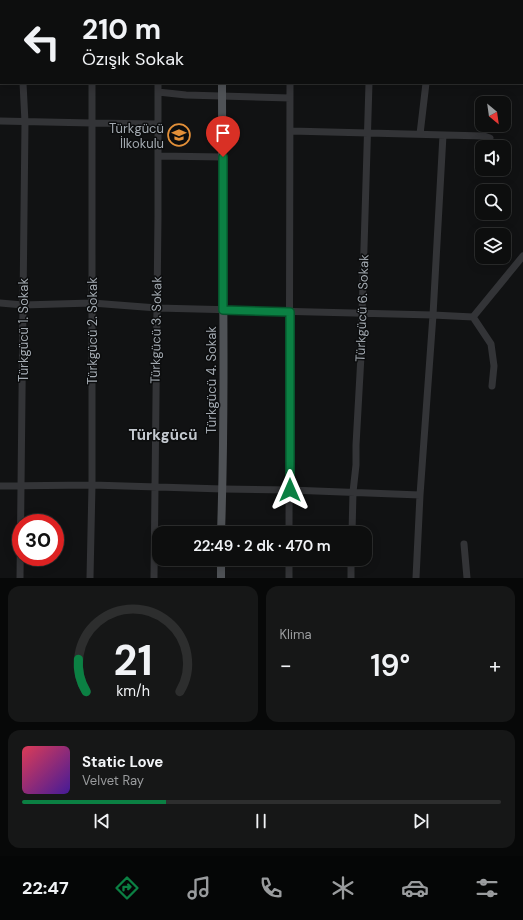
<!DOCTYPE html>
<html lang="tr">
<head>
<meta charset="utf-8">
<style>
	:root { --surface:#0d0e0e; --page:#161717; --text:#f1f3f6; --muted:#9a9c9e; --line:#2d2e2e; --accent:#0b8043 }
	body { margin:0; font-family:"DM Sans",sans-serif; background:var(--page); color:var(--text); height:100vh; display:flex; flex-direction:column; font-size:15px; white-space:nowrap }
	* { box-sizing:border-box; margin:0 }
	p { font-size:13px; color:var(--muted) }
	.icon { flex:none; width:22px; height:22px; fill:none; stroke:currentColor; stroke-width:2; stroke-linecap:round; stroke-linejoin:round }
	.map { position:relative; height:578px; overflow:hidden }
	.panel { display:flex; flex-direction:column; gap:8px; padding:8px; background:#070808; flex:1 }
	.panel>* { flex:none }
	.hud { position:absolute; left:0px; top:0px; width:523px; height:84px; box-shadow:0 2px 10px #0003,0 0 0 1px var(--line); background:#0d0e0e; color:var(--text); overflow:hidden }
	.needle { width:26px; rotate:151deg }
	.tools { position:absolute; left:475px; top:96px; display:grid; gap:8px }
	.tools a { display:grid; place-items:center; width:36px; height:36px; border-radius:8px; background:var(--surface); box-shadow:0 2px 10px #0003,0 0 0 1px var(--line); font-size:20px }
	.speed { position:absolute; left:12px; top:514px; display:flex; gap:8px; font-size:20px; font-weight:700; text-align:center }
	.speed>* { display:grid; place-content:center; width:52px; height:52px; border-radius:50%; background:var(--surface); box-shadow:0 2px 10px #0003,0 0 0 1px var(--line); line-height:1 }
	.speed .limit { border:6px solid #d22; background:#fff; color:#111 }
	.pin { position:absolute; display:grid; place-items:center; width:34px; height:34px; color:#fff; margin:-41px -17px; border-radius:50% 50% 50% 0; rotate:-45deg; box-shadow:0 0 4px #0007 }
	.pin .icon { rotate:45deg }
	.me { position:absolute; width:44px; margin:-22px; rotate:0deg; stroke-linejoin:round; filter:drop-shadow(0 0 3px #0008) }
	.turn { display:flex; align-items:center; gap:14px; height:84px; padding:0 16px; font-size:18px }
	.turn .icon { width:52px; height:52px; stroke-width:2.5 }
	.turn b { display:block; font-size:28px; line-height:34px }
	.big { font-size:30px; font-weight:600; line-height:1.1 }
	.panel .tile { flex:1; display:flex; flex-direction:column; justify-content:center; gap:6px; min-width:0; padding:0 14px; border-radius:12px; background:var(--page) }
	.panel .dial { align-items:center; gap:0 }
	.dial svg { height:104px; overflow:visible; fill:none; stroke:var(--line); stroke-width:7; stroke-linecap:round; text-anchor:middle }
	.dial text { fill:var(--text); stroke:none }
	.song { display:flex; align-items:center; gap:12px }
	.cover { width:48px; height:48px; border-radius:6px; background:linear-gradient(135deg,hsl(350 70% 55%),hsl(260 70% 35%)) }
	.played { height:4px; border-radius:2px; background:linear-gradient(90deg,var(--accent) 30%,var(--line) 30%) }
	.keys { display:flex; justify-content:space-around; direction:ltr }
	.heat { display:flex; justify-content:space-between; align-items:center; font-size:22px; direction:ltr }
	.panel .tiles { flex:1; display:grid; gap:8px; grid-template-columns:1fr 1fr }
	.tile:last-child { grid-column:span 2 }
	.trip { position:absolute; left:152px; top:526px; width:220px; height:40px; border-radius:12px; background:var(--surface); box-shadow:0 2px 10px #0003,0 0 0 1px var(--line); font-weight:600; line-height:40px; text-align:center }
	.tabs { display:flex; height:64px; justify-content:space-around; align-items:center; background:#050606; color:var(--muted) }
	.tabs .icon { width:28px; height:28px }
	.tabs .on { color:var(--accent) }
	.tabs b { font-size:18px; color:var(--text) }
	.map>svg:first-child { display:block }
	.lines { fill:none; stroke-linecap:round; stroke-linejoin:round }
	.minor { stroke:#333437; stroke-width:7 }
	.major { stroke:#4f5256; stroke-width:8 }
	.route-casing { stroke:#07532c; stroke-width:10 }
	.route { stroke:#0b8043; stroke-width:7 }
	.labels { text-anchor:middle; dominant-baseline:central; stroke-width:3; stroke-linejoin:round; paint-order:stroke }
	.poi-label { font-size:13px; fill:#a4abb2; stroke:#0c0d0e; text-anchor:end }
	.street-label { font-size:13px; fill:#a4abb2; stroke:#0c0d0e }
	.quarter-label { font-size:15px; font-weight:bold; fill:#c4c9cf; stroke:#0c0d0e }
</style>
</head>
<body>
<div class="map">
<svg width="523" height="578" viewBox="0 0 523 578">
	<rect width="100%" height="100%" fill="#111213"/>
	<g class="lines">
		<path class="minor" d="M21,0V1
			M91,0V1
			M158,0V1
			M290,1V0
			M372,1V0
			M434,1V0
			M158,92L186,95L290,98
			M0,121L92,123L158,124
			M291,131L484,136L490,138
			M420,134L426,83
			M158,156L223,157
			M0,303L23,305L92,303L157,308L433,315L473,317
			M473,317L523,256
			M473,317L491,344L494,366L492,386
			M0,486L92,485L223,489L290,490L420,495
			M289,533L290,83
			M352,533L353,492L356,465V445L362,338V314L369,83
			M464,544L467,578
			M20,578L25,122L23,83
			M90,578L92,485V83
			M154,578L158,216V83
			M289,578V559
			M351,578V559
			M416,578L420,495L433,315L443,135"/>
		<path class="major" d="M223,1V0
			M221,533C226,383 222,233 222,83
			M221,578V559"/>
	</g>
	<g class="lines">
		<g class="route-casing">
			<path id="route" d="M223,157V310L290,312V490"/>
		</g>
		<use href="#route" class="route"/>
	</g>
	<defs>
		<g id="school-ring" transform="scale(1.15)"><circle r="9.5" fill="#0c0d0e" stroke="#e39039" stroke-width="1.5"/><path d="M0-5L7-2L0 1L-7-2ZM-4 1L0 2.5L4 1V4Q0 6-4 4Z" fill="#e39039"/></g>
	</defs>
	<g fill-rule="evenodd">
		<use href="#school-ring" x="179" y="135"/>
	</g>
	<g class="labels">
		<g class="poi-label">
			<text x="164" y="128">Türkgücü<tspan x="164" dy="15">İlkokulu</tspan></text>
		</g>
		<g class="street-label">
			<text transform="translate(362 308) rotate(-88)">Türkgücü 6. Sokak</text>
			<text transform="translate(23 330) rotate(-90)">Türkgücü 1. Sokak</text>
			<text transform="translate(156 330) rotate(-89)">Türkgücü 3. Sokak</text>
			<text transform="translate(92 331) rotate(-90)">Türkgücü 2. Sokak</text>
			<text transform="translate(211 380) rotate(-90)">Türkgücü 4. Sokak</text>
		</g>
		<g class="quarter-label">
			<text x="163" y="435">Türkgücü</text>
		</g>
	</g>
</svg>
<div class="tools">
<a><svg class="needle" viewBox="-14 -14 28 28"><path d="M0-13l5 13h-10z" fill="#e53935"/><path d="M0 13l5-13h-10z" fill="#9a9c9e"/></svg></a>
<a><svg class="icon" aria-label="sound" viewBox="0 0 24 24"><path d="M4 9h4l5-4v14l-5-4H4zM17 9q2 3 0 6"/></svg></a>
<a><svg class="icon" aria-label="search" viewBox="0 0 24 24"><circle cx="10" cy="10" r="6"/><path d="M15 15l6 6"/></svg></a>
<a><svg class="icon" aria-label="layers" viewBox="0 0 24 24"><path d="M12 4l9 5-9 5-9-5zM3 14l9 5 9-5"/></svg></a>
</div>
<div class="speed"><div class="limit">30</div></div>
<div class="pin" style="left:223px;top:157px;background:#d93025"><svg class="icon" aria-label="arrive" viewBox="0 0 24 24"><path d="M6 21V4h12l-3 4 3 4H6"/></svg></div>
<svg class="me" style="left:290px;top:490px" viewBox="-20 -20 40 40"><path d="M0-17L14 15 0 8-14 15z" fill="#0b8043" stroke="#fff" stroke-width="4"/></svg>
<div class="trip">22:49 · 2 dk · 470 m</div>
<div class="hud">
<div class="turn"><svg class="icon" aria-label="left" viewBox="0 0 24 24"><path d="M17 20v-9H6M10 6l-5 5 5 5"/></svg><div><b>210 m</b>Özışık Sokak</div></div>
</div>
</div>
<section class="panel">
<div class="tiles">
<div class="tile dial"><svg viewBox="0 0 100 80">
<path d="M14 69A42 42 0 1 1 86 69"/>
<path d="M14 69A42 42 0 0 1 8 44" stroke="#0b8043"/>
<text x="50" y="56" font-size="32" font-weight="700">21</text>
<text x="50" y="72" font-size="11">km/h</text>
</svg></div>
<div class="tile"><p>Klima</p>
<div class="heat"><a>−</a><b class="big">19°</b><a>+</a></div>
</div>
<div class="tile">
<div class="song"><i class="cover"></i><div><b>Static Love</b><p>Velvet Ray</p></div></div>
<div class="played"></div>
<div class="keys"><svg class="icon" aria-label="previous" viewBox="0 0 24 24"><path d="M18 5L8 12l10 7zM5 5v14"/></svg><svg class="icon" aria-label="pause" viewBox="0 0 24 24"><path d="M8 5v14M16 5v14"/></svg><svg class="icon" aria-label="next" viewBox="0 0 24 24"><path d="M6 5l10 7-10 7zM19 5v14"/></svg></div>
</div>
</div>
</section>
<nav class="tabs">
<b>22:47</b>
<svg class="icon on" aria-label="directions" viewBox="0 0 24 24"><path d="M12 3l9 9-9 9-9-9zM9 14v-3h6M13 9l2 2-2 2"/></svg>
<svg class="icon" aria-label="music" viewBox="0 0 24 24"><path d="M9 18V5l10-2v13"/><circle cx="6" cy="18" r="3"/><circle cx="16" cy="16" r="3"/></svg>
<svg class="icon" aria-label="phone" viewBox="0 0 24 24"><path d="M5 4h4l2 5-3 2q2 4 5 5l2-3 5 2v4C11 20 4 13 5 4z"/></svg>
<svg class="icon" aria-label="climate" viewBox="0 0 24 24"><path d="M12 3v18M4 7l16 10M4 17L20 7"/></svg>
<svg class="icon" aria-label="car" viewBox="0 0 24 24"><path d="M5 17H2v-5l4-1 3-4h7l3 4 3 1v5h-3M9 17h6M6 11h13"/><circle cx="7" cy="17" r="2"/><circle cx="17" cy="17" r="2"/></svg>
<svg class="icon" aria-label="filters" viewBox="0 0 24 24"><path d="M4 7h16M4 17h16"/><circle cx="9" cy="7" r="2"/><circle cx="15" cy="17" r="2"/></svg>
</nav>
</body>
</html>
